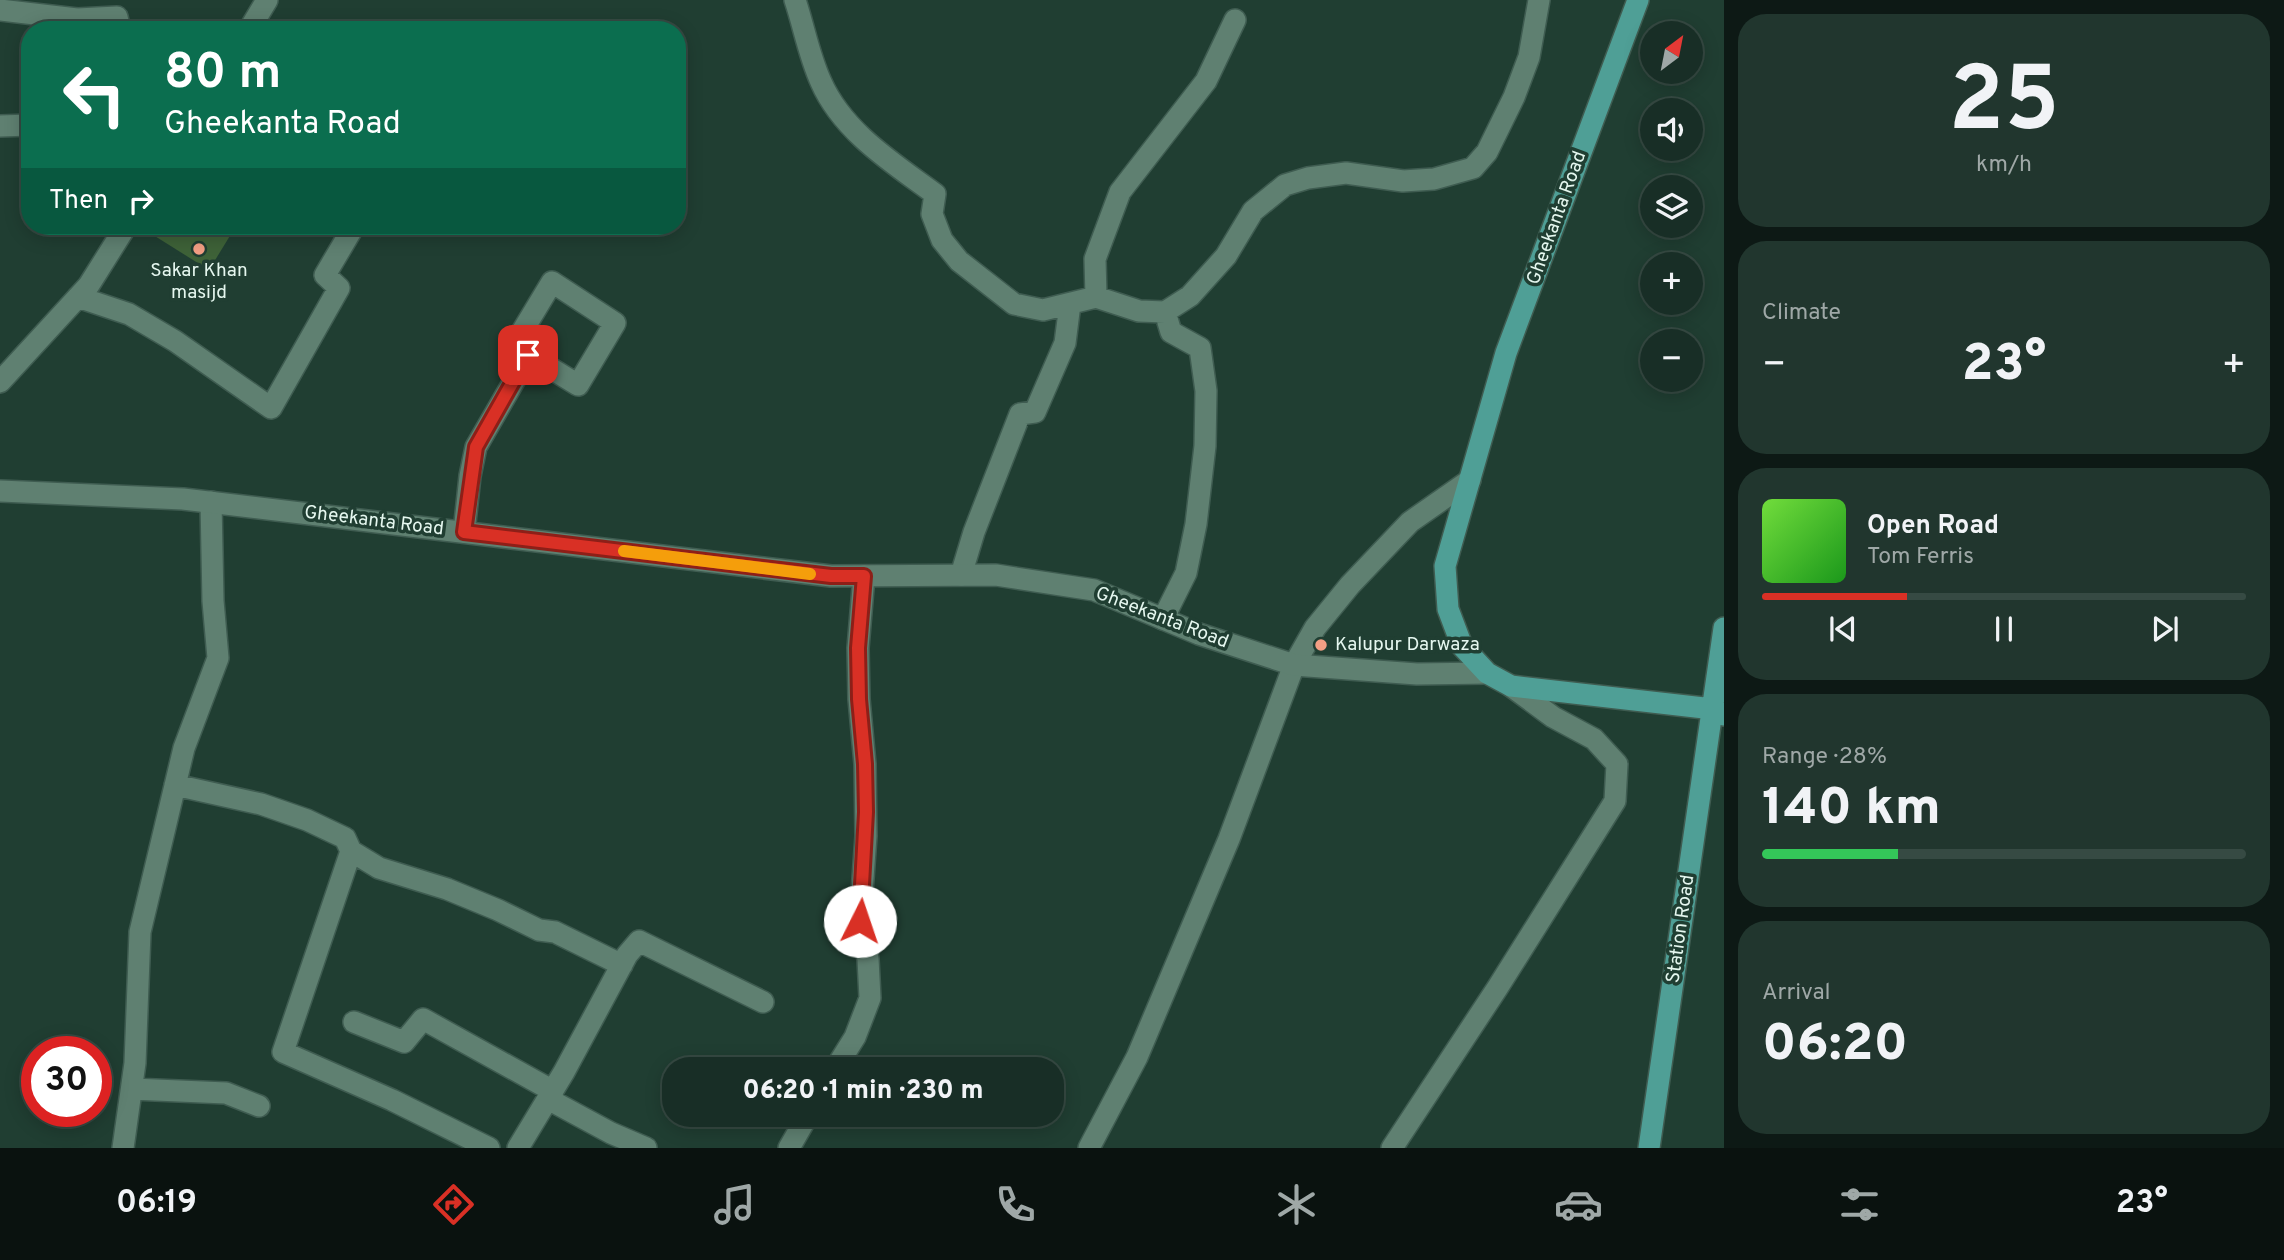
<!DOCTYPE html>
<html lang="en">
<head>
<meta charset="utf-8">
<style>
	:root { --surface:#182e26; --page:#21362e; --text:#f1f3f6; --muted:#9fa8a7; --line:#364a43; --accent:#d93025 }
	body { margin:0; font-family:Overpass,sans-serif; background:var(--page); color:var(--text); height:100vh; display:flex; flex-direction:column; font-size:26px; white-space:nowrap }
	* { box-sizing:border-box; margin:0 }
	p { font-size:23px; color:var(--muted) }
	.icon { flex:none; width:38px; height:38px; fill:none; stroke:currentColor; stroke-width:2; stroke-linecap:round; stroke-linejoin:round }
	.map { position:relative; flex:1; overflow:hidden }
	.side { display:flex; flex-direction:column; gap:14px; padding:14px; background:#0d1915; width:560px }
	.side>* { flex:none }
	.top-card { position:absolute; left:21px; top:21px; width:665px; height:214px; border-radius:28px; box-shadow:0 4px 18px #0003,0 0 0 2px var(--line); background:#0b6e4f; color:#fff; overflow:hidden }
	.needle { width:46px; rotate:32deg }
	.controls { position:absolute; left:1640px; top:21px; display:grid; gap:14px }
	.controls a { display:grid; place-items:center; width:63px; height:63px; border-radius:50%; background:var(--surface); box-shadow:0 4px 18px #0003,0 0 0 2px var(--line); font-size:35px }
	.speed { position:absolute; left:21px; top:1036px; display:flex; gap:14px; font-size:35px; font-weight:700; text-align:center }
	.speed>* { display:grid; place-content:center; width:91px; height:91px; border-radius:50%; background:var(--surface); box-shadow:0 4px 18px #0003,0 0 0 2px var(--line); line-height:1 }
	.speed .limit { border:10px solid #d22; background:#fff; color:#111 }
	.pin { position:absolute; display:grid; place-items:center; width:60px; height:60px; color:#fff; margin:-30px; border-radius:14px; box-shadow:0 4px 10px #0006 }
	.me { position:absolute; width:77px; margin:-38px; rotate:4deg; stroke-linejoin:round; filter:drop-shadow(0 0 5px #0008) }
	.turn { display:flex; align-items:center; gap:24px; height:147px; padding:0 28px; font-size:32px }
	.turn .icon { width:91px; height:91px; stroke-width:2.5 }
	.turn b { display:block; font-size:49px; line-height:60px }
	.then { display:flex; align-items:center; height:66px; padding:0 28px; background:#0003; gap:14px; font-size:26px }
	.big { font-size:52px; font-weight:800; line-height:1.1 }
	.side .widget { flex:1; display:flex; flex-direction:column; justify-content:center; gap:10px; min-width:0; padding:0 24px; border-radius:28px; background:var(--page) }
	.side .dial { align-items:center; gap:0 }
	.dial b { font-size:91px; line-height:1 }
	.song { display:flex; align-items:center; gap:21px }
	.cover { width:84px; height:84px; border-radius:10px; background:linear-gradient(135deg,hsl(100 70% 55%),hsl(120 70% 35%)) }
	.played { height:7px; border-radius:4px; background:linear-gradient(90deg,var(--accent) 30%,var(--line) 30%) }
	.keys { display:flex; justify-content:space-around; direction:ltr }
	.heat { display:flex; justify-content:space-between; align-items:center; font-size:38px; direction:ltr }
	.charge { height:10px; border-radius:5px; background:linear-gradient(90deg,#34c759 28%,var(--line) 0) }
	.trip { position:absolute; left:662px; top:1057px; width:402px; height:70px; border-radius:28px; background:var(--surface); box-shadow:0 4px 18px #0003,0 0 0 2px var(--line); font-weight:800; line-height:70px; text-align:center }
	.menu { display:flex; height:112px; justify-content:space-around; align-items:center; background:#0a120f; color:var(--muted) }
	.menu .icon { width:49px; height:49px }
	.menu .active { color:var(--accent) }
	.menu b { font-size:32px; color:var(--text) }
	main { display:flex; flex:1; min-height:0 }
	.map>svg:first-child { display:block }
	.building { fill:#3e6238 }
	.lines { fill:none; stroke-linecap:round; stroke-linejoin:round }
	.street-casing { stroke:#3f5c51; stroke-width:24 }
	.secondary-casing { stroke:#3f5c51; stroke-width:24 }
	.primary-casing { stroke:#3f5c51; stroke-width:24 }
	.street { stroke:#5f8071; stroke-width:21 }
	.secondary { stroke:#5f8071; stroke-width:21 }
	.primary { stroke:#4f9f96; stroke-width:21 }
	.route-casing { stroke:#8d1f18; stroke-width:18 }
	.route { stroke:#d93025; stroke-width:12 }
	.slow { stroke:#f59e0b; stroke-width:12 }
	.poi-dot { fill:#f39f84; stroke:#203e32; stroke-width:2.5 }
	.labels { text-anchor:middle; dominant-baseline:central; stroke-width:7; stroke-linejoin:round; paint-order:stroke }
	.street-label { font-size:19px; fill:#e5f7ef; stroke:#203e32 }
	.poi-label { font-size:19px; fill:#e5f7ef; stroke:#203e32 }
</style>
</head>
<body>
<main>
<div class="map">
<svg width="1724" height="1148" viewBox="0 0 1724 1148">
	<rect width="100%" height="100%" fill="#203e32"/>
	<path class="building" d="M143,226H236L209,270L142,228Z"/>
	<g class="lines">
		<g class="street-casing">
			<path id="street" d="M795,0C804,27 809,56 821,82C843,132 893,163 935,194L932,214L942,240L959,261L1014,304L1043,310L1096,297L1139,311L1165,312L1190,296L1226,256L1253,211L1285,185L1308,178L1346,173L1403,181L1434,179L1473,168L1487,152L1514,97L1529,57L1539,0
				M0,10L77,19L117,17L120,30
				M249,30L267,0
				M0,126L30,125
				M78,297L129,314L175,341L271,408L339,288L325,275L354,226
				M1096,297L1095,259L1120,192L1206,81L1235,20
				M0,382L89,285L126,226
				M464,532L470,476L476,447L529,355L514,345L552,282L615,323L578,385L529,355
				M961,575L974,532L1020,414L1035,412L1065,343L1070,304
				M1163,619L1186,573L1196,524L1205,446L1206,391L1200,348L1171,332L1165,312
				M175,785L261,804L307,820L345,838L351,851L379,868L447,889L498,910L539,930L555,932L622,965
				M351,851L283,1052L392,1100L489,1148
				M354,1022L404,1042L423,1019L553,1091
				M835,1069L855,1037L870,998L868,959L860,921L866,836L865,764L859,699L858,648L864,576
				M132,1089L226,1093L259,1106
				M548,1099L611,1133L646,1148
				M123,1148L135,1063L140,932L184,748L218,658L213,601L211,502
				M518,1148L564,1072L627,955L639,941L763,1002
				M789,1148L808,1115
				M1089,1148L1137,1057L1229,839L1294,665L1315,628L1350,585L1410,522L1470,480
				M1392,1148L1498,987L1615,801L1617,764L1594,739L1553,717L1511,686"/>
		</g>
		<g class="secondary-casing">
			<path id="secondary" d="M0,491L183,499L831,576L996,575L1094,590L1199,634L1294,665L1417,674L1487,673"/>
		</g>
		<g class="primary-casing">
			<path id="primary" d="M1638,0L1506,353L1445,566L1448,609L1462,646L1487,673L1511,686L1713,709L1724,715
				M1649,1148L1724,628"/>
		</g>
		<use href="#street" class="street"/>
		<use href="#secondary" class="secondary"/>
		<use href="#primary" class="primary"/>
	</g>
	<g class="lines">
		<g class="route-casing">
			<path id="route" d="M528,355L476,447L464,532L831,576H864L858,648L859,699L865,764L866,812L860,921"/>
		</g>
		<use href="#route" class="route"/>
		<path class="slow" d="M624,551L810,574"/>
	</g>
	<g class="poi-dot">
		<circle cx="199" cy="249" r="7"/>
		<circle cx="1321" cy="645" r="7"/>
	</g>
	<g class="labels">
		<g class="street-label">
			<text transform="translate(1557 218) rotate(-70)">Gheekanta Road</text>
			<text transform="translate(374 521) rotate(7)">Gheekanta Road</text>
			<text transform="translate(1162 618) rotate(21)">Gheekanta Road</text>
			<text transform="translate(1681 929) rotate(-82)">Station Road</text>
		</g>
		<g class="poi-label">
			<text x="199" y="271">Sakar Khan<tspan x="199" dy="22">masijd</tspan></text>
			<text x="1335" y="645" text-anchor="start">Kalupur Darwaza</text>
		</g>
	</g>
</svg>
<div class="controls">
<a><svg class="needle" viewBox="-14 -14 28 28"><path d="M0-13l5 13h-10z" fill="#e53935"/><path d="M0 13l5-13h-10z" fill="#9fa8a7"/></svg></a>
<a><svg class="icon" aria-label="sound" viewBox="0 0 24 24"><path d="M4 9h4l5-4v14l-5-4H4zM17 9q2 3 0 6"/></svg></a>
<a><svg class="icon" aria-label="layers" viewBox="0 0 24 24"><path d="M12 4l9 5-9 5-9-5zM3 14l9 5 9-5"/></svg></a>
<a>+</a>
<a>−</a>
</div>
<div class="speed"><div class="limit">30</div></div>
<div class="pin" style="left:528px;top:355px;background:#d93025"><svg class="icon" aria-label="arrive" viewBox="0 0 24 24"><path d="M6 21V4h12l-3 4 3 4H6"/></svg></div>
<svg class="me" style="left:860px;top:921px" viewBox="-20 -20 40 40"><circle r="19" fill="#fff"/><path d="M0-13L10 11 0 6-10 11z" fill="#d93025"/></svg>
<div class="trip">06:20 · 1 min · 230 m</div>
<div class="top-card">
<div class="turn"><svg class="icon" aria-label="left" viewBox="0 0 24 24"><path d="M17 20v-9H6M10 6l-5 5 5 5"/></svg><div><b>80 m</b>Gheekanta Road</div></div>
<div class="then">Then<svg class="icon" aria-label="right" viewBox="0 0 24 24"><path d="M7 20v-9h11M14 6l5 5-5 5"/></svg></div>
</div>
</div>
<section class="side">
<div class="widget dial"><b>25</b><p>km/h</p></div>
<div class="widget"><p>Climate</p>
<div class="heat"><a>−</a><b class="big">23°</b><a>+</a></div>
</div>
<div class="widget">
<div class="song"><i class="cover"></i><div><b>Open Road</b><p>Tom Ferris</p></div></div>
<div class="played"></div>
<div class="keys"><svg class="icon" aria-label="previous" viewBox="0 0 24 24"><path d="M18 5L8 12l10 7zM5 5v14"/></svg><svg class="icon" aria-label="pause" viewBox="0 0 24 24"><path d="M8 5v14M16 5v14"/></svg><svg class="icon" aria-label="next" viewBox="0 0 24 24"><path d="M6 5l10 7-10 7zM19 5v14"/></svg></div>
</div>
<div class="widget"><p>Range · 28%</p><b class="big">140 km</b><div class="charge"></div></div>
<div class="widget"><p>Arrival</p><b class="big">06:20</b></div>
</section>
</main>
<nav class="menu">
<b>06:19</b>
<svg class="icon active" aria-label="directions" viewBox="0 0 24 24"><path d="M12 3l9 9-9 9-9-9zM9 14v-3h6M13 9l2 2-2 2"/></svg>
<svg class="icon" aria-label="music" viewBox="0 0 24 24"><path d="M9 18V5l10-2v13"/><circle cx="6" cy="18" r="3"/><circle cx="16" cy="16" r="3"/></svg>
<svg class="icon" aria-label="phone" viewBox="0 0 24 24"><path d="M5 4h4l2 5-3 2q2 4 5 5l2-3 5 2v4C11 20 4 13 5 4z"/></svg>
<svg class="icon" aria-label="climate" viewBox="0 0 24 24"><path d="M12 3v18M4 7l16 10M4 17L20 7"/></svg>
<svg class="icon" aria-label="car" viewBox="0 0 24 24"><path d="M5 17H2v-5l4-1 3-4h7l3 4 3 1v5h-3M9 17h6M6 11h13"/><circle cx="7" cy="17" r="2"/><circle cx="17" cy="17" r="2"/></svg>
<svg class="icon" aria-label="filters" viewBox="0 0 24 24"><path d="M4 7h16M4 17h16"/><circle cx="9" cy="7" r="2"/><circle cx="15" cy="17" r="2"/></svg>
<b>23°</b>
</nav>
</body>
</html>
